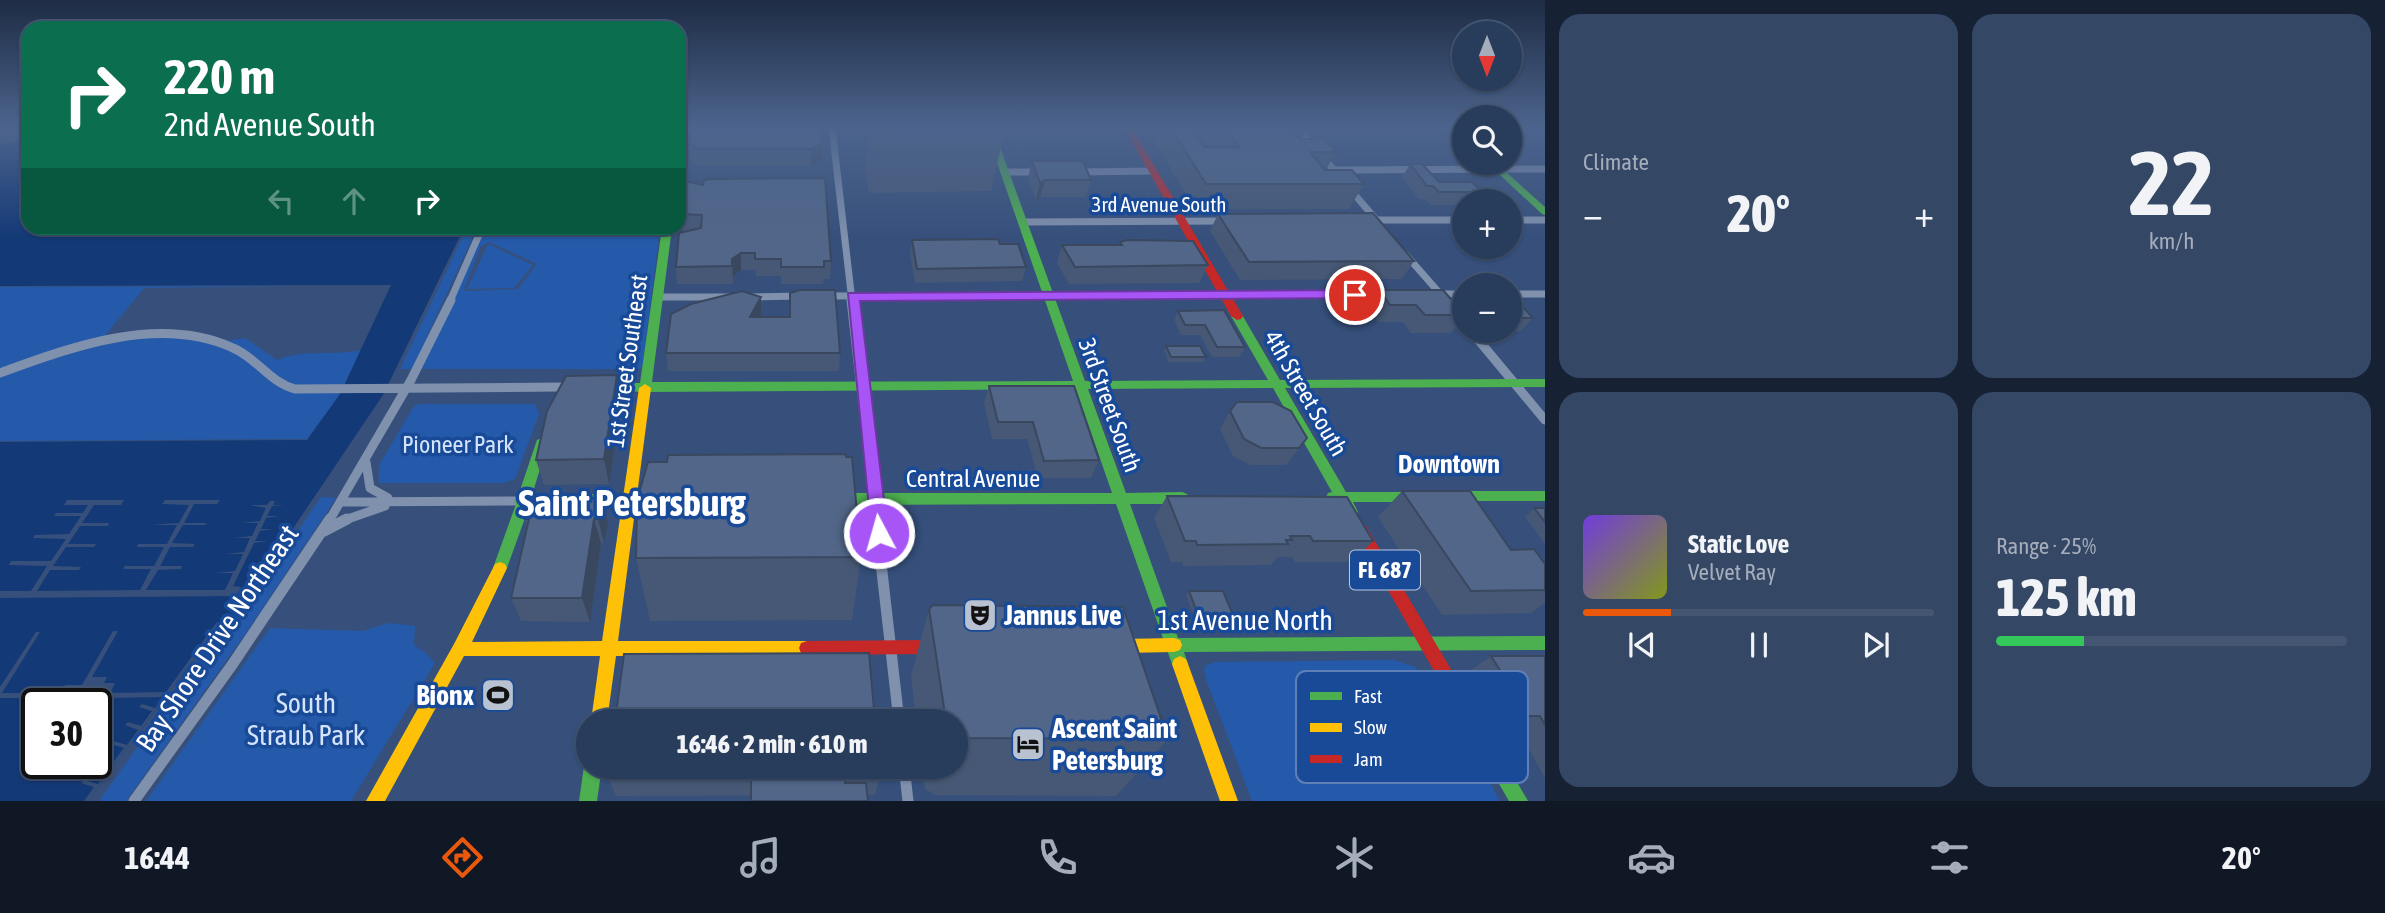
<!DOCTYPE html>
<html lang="en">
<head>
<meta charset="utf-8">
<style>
	:root { --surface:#283c5c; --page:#344765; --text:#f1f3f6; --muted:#a5adbb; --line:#445672; --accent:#ea580c }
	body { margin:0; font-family:"Asap Condensed",sans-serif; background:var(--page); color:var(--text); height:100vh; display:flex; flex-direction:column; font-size:26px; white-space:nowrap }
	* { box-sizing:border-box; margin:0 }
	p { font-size:23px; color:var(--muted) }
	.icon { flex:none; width:38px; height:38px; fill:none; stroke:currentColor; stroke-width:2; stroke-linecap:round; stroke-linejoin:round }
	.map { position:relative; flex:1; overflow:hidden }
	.drawer { display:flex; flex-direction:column; gap:14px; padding:14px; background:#162133; width:840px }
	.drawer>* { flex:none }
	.guide { position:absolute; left:21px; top:21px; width:665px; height:214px; border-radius:21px; box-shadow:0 2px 5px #0004,0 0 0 2px var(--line); background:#0b6e4f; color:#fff; overflow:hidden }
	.needle { width:46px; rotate:180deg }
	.fabs { position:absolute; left:1452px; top:21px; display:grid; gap:14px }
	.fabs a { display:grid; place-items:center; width:70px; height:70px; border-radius:50%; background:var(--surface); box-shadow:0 2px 5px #0004,0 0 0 2px var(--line); font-size:35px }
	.speed { position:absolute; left:21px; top:688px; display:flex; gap:14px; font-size:35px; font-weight:700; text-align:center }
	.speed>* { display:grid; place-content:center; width:91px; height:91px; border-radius:50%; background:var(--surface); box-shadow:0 2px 5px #0004,0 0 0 2px var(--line); line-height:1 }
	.speed .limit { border:4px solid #111; border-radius:10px; background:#fff; color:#111 }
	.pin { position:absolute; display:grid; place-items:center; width:60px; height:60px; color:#fff; margin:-30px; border:4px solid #fff; border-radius:50%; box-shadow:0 2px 7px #0007 }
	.me { position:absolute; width:77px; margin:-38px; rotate:354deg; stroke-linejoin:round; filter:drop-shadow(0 0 5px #0008) }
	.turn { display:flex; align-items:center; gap:24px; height:147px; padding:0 28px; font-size:32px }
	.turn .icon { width:91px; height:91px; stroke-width:2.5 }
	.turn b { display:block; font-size:49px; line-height:60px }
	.lanes { display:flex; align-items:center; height:66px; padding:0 28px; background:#0003; justify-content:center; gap:35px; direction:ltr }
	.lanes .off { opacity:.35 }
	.big { font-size:52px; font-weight:800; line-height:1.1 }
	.drawer .widget { flex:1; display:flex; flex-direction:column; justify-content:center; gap:10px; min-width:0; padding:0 24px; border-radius:21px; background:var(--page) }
	.drawer .dial { align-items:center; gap:0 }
	.dial b { font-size:91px; line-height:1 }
	.song { display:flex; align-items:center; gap:21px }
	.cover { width:84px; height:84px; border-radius:10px; background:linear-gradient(135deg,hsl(260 70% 55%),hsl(70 70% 35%)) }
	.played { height:7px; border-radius:4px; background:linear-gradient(90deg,var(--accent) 25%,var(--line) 25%) }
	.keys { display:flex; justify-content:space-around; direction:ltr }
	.heat { display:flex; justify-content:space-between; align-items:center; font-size:38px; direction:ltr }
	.charge { height:10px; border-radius:5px; background:linear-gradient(90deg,#34c759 25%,var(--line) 0) }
	.drawer .tiles { flex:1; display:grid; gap:14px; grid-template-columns:repeat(2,1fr) }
	.trip { position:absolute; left:576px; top:709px; width:392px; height:70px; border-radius:35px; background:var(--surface); box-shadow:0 2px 5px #0004,0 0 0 2px var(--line); font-weight:800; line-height:70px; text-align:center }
	.tab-bar { display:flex; height:112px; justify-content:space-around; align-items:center; background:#101825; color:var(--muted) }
	.tab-bar .icon { width:49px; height:49px }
	.tab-bar .active { color:var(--accent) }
	.tab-bar b { font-size:32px; color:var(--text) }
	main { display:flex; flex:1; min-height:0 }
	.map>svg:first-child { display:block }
	.green { fill:#255aaa; fill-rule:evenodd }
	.water { fill:#133976; fill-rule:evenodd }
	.pier { fill:#36507b }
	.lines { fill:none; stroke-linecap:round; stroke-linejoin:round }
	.street-far2 { stroke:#8091ad; stroke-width:7 }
	.street-far1 { stroke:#8091ad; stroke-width:9 }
	.street { stroke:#8091ad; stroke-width:11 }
	.fast { fill:#4caf50; fill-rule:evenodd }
	.slow { fill:#ffc107; fill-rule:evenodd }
	.jam { fill:#c62828; fill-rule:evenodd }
	.wall { fill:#465875 }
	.shaded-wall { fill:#39475f }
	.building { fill:#516688; stroke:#39475f; stroke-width:2 }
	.route { fill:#a855f7; stroke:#6d37a1; stroke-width:2 }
	.labels { text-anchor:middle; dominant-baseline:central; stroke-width:7; stroke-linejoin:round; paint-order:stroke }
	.far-street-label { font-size:21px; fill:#fff; stroke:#194a98 }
	.shield { fill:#194a98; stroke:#bac9e0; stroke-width:2 }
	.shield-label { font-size:23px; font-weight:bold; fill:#fff }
	.street-label { font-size:24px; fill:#fff; stroke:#194a98 }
	.park-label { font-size:24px; fill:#d4e4fc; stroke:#194a98 }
	.neighbourhood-label { font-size:26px; font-weight:bold; fill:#fff; stroke:#194a98 }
	.near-poi-label { font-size:28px; font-weight:bold; fill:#fff; stroke:#194a98; text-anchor:start }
	.near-street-label { font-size:28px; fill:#fff; stroke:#194a98 }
	.near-park-label { font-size:28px; fill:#d4e4fc; stroke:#194a98 }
	.town-label { font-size:38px; font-weight:bold; fill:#fff; stroke:#194a98 }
	.key { fill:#194a98; stroke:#5e80b7; stroke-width:2 }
	.key-label { font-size:19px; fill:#fff }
</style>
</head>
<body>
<main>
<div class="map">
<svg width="1545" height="801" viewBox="0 0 1545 801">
	<rect width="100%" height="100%" fill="#36507b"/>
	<path class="green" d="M467,228H477L412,369H400Z
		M486,228H660L642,369H421ZM489,242L535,263L536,265L518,289L466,291L464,289L481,246Z
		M488,244L533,265L514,288L467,289Z
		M281,286L144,288L104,337L123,335L225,341L245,338L277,360C303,349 334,356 362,350L338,397L307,439L0,441V287Z
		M420,404H535L539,414L515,479L503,483H379V465L414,406Z
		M321,497L336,498L244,636L126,801H99L219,632L231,629Z
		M388,623L415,626L414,645L426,653L435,663L351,801H146L270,628L363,631Z
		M1394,660L1415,667L1437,689L1500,801H1252L1207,682L1204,671L1206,665L1216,662Z"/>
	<path class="water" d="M28,140V228H464L383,395L226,628L218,626L88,801H0V442L307,440L340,394L391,285L0,286V144ZM37,704H96V763H37Z"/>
	<path class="pier" d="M67,500H124L121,505H94L82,523H109L108,526H80L68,544H96L94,547H66L53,566L81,567L79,570H50L37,591L140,590L151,569H123L125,566H154L164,547H137L138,544H167L177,525H150L179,523L189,505L162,504L165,500H220L217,504H194L184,523H207L205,525H183L172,543L195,544L193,547H170L160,566H182L181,569L158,570L146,590H225L233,573H215L235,571L243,554H225L244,552L250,538H233L252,536L258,523H241L260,521L266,508L250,505H267L270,501H275L273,505H285L272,506L267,516H280L266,518L261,529H273L260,531L255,541H268L254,543L233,586L241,587L236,596L0,598V591H31L47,566L9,565L11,561H51L66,539L33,538L35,535L69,534L81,516H54L56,513H83L88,505H64Z
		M217,622L228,624L226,628L218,626L88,801H84L94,787L81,783L84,780L98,784L109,768L96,764L98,761L112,764L124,748L111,744L113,741L127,745L138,730L125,725L128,722L141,726L152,711L139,707L142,704L155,708L162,697L107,698L101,707H96V704L71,703L74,698H0V687L36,632H40L2,693H61L65,685H82L113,631H118L92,677H107L104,683H115L110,693L166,692Z"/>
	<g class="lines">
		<path class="street-far2" d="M832,128L852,301
			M1298,128L1340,177
			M1334,170L1545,169
			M1004,172H1041
			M1076,172L1153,171
			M1349,188L1379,223
			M1367,220H1465
			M1510,220H1545
			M1022,222L1227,221
			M1406,255L1443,297
			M1435,294H1465
			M1510,294H1545
			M826,296L1386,294
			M657,297H732
			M749,297L802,296
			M450,301L482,228"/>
		<path class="street-far1" d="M851,300L876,521
			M1454,310L1465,323
			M1471,331L1545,420
			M0,373C71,347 159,314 233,348C257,358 269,382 295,389L561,387
			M366,462L370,488L388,498
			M340,502L521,501
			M329,521L411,380L451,300
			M342,521L385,506"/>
		<path class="street" d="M876,519L899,721
			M324,531L347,519
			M904,766L908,801
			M134,801L232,665L330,519"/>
		<path class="fast" d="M679,128H708L704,131L680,132Z
			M985,128H993L1085,381L1268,380L1231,316L1237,312L1241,313L1280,380L1545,379V387L1285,388L1346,492H1413L1418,493L1420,497L1418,501L1413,502H1353L1358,512L1356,516L1351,518L1346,516L1338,502L1328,501L1326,497L1328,493L1332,492L1273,388L1088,389L1126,493L1182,492L1187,494L1189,498L1187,502L1182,504H1130L1178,638L1545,636V650L1184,652L1188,664L1186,669L1180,672L1174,669L1172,664L1116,504L840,505L835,503L833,499L835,495L840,493H1112L1076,389L645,392L601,390L599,387L601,384L605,383H640L662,228H672L652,382L1073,381Z
			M1487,163H1496L1545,207V215L1542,214Z
			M542,438L547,440L548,443L532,495L554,497L556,501L554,505L529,507L507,568L505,572L500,574L495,572L493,568L516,504L514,501L518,496L536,443L537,440Z
			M1459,491H1545V501H1459L1454,500L1452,496L1454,492Z
			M588,494H654L659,496L661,500L659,504L654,506H588L583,504L581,500L583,496Z
			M1465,701L1471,703L1528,801H1509L1459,715L1457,709L1459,703Z
			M588,759V766H602L597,801H579L584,766Z"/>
		<path class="slow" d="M645,384L651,388L618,641H807L813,643L815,648L813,653L807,655L616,656L607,721H591L600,656H464L385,801H366L454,644L495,564L500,562L505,564L507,568L472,642L602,641L639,388Z
			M1174,638L1180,640L1182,645L1180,650L1174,652L1122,653L1116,651L1114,646L1116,641L1122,639Z
			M1180,656L1186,659L1188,664L1238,801H1220L1172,664L1174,659Z"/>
		<path class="jam" d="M1124,128H1132L1243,316L1241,319L1237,320L1231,316Z
			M1448,128H1457L1465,134V142Z
			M1361,524L1366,526L1471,703L1473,709L1471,715L1465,717L1459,715L1356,534L1354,530L1356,526Z
			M932,640L938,642L940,647L938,652L932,654L807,655L801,653L799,648L801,643L807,641Z"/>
	</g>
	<path class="wall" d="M821,128V160L811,166H700L690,161L689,144Z
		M869,128H1005L991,191L872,193L868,191L865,170Z
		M1154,128H1307L1301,139L1336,152L1326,170L1364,184L1349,209H1195L1151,136Z
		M1032,161L1091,180L1086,197H1040L1036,200L1028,178Z
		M1410,164L1439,182L1482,192L1475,201H1465V205H1431L1425,199H1419L1402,177Z
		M685,181L831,261L830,279H824L823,284H781V276H756L755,270H741L733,276V284H677L676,267L686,231H683L682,214Z
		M1218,214L1414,261L1402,279L1240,280L1210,231Z
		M912,240L1026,267L1022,281L915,283L910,253Z
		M1120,242L1208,265L1199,283L1069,284L1057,263L1062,245H1119Z
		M1379,290L1465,315L1451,333H1411L1403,322H1378L1367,307Z
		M790,293L840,353L839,371H668L666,353L761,314L760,317H789Z
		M1510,294L1533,318L1521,331H1493H1510Z
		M1178,311L1245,347L1240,357H1212L1200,335H1181L1174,320Z
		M1166,346L1206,357L1203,362H1169L1164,350Z
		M989,386L1099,460L1091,478H1038L1027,439H992L984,403Z
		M622,401L609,484L544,485L536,460Z
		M1230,411L1307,438L1286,465H1250L1233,456L1220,429Z
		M1402,491L1511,550L1545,564V603L1531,613L1442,615L1378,517Z
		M1167,496L1373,541L1353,562H1295L1292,557H1278L1271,565L1183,566L1182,562H1171L1154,518Z
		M535,497L608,522L604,543H601L590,622L521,621L511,598L527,525L525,519Z
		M1534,508H1545V544L1525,517Z
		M861,557L852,620L650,621L636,558Z
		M1189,591L1233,615L1230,619H1195L1186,595Z
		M929,609L1168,739L1116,796L935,795L925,789L922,766H956V721H916L911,676Z
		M1491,656H1545V778L1518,730H1507L1471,670Z
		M880,776L875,795L616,796L608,777Z"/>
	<path class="shaded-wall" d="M822,144L821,160L811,166V149Z
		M1045,180L1040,197L1036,200L1040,183Z
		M741,253V270L733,276V284L732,259Z
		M761,297V314L750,335V317Z
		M617,375L622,401L609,484L604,459Z
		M601,498L608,522L604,543L598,519Z
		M594,519L601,543L590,622L582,598Z"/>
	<path class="building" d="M691,128H821L822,144L811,149H699L689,144Z
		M875,128H973L878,130Z
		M1171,128H1191L1205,147H1240L1226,128H1290L1299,139H1325L1336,152H1310L1325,170H1352L1364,184H1206Z
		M1032,161H1083L1091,180H1045L1040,183Z
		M1410,164H1422L1439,182H1472L1482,192H1439L1433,186H1427Z
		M825,178L831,261H824V267H781V259H755V253H741L732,259V266L676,267L679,233L701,228L702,215L682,214L685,181L703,185L704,180L711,179Z
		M1373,213L1414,261L1249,262L1218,214Z
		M998,239L1000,244H1018L1026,267L917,269L912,240Z
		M1127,240L1193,241L1208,265L1075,267L1062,245H1122L1120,242Z
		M800,290H835L840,353H666L671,314L691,304L742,291L761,297L750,317H790V293Z
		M1379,290H1443L1465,315H1425L1416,305H1390Z
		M1510,294H1511L1533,318H1510Z
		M1224,310L1245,347H1217L1205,325H1185L1178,311Z
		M1166,346H1200L1206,357H1171Z
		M617,375L604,459L536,460L547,411L566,376Z
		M989,386H1074L1099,460L1044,461L1033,422H998Z
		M1237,402H1273L1291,411L1307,438L1299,448H1261L1244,439L1230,411Z
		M846,454V457H852L861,557L636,558L637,500L648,462H667L668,455Z
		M1402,491H1470L1511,550L1534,549L1545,564V590L1471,591Z
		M1167,496L1347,497L1373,541H1313L1310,536H1290L1292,540H1286L1288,544L1197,545L1196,541H1185Z
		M535,497L601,498L598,519H594L582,598H511L529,519H525Z
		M1534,508H1545V522Z
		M1189,591H1223L1233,615H1198Z
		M933,605L1123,607L1168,739L959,738L956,736V721H946L929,609Z
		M869,653L875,721H615L624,654Z
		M1491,656H1545V725L1540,716H1529Z
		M610,766H879L880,776H845L844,771H751V777H608Z
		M751,771H844L845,783H866L868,801H751Z"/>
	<linearGradient id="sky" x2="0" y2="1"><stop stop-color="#1e2c44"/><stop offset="0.53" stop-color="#4c648d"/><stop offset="1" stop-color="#4c648d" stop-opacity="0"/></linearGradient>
	<rect width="1545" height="240" fill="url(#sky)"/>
	<path class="route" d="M1355,290L1362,295L1360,298L860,301L888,533L879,541L872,539L848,293Z"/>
	<defs>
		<g id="theatre-square" transform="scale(1.75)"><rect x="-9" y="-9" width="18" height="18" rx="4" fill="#b9c2d1" stroke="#194a98"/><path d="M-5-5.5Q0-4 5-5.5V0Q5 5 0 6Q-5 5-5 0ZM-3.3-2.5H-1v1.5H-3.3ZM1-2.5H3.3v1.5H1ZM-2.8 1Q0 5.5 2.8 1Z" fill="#111"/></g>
		<g id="stadium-square" transform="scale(1.75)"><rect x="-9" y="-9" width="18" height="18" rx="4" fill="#b9c2d1" stroke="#194a98"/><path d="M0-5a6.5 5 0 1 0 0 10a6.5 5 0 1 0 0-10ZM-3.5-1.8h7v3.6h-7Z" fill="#111"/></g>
		<g id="hotel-square" transform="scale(1.75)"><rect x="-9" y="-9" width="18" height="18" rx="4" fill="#b9c2d1" stroke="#194a98"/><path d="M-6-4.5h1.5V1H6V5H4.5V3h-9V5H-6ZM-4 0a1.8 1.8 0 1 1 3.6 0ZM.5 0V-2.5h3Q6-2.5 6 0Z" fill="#111"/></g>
	</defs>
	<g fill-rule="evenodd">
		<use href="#theatre-square" x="980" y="615"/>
		<use href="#stadium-square" x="498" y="695"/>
		<use href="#hotel-square" x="1028" y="744"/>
	</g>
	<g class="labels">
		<g class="far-street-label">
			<text x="1159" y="204">3rd Avenue South</text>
		</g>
		<rect class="shield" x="1350" y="550.5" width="70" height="39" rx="5"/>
		<g class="shield-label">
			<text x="1385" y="570">FL 687</text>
		</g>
		<g class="street-label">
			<text transform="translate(627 361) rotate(-82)">1st Street Southeast</text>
			<text transform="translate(1306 393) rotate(60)">4th Street South</text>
			<text transform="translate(1110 405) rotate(70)">3rd Street South</text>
			<text x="973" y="478">Central Avenue</text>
		</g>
		<g class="park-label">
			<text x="458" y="444">Pioneer Park</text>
		</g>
		<g class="neighbourhood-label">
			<text x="1449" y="464">Downtown</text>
		</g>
		<g class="near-poi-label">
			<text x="1004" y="615">Jannus Live</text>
			<text x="474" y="695" text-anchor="end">Bionx</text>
			<text x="1052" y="728">Ascent Saint<tspan x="1052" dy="32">Petersburg</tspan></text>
		</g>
		<g class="near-street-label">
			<text x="1245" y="620">1st Avenue North</text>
			<text transform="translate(217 638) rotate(-56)">Bay Shore Drive Northeast</text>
		</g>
		<g class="near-park-label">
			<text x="306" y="703">South<tspan x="306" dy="32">Straub Park</tspan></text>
		</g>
		<g class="town-label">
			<text x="632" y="502">Saint Petersburg</text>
		</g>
	</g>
	<rect x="1296" y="671" width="232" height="112" rx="10" class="key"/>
	<rect x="1310" y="692" width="32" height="8" fill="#4caf50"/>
	<rect x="1310" y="723" width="32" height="9" fill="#ffc107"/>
	<rect x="1310" y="755" width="32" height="8" fill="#c62828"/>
	<g class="key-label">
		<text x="1354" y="703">Fast</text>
		<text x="1354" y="734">Slow</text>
		<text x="1354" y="766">Jam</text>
	</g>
</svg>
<div class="fabs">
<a><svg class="needle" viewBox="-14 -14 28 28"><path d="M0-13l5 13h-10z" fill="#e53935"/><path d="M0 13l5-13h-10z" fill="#a5adbb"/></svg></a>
<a><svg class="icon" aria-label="search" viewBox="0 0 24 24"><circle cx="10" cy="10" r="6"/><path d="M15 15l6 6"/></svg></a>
<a>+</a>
<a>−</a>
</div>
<div class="speed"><div class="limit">30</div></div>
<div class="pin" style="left:1355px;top:295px;background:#d93025"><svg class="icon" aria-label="arrive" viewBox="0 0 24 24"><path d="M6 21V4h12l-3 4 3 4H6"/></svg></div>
<svg class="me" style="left:879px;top:533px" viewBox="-20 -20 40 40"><circle r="17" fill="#a855f7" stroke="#fff" stroke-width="3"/><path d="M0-11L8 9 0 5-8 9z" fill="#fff"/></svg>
<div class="trip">16:46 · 2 min · 610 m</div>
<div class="guide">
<div class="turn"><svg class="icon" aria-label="right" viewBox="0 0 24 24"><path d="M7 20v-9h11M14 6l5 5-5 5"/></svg><div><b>220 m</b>2nd Avenue South</div></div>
<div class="lanes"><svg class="icon off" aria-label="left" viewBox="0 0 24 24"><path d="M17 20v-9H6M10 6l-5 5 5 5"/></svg><svg class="icon off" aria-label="ahead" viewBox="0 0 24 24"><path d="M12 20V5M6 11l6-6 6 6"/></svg><svg class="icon" aria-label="right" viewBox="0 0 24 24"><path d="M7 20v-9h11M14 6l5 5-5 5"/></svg></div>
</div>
</div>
<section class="drawer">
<div class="tiles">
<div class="widget"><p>Climate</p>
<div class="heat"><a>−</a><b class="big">20°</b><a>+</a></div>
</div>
<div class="widget dial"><b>22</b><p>km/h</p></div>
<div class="widget">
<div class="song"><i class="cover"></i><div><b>Static Love</b><p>Velvet Ray</p></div></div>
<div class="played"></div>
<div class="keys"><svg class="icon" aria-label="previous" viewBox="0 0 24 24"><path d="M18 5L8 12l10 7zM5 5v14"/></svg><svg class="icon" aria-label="pause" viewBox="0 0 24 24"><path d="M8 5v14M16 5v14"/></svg><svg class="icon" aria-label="next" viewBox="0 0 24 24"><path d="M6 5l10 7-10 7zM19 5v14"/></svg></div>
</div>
<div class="widget"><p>Range · 25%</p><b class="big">125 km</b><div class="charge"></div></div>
</div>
</section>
</main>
<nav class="tab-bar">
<b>16:44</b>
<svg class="icon active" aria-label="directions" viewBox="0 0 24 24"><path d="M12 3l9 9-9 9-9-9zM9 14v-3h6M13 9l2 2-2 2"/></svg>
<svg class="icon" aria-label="music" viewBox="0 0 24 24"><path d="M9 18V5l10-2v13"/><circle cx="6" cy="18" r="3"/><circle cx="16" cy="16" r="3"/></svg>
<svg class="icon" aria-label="phone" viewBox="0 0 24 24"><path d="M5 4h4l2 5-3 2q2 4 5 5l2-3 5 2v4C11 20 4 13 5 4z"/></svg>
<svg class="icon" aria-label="climate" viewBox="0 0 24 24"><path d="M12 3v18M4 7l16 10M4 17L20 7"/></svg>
<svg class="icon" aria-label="car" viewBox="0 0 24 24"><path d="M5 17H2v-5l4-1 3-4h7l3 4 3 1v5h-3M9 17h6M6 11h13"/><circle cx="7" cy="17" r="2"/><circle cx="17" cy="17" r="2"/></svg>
<svg class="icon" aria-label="filters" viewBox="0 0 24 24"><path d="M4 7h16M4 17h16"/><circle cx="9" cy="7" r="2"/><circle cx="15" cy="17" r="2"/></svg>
<b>20°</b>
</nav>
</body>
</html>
